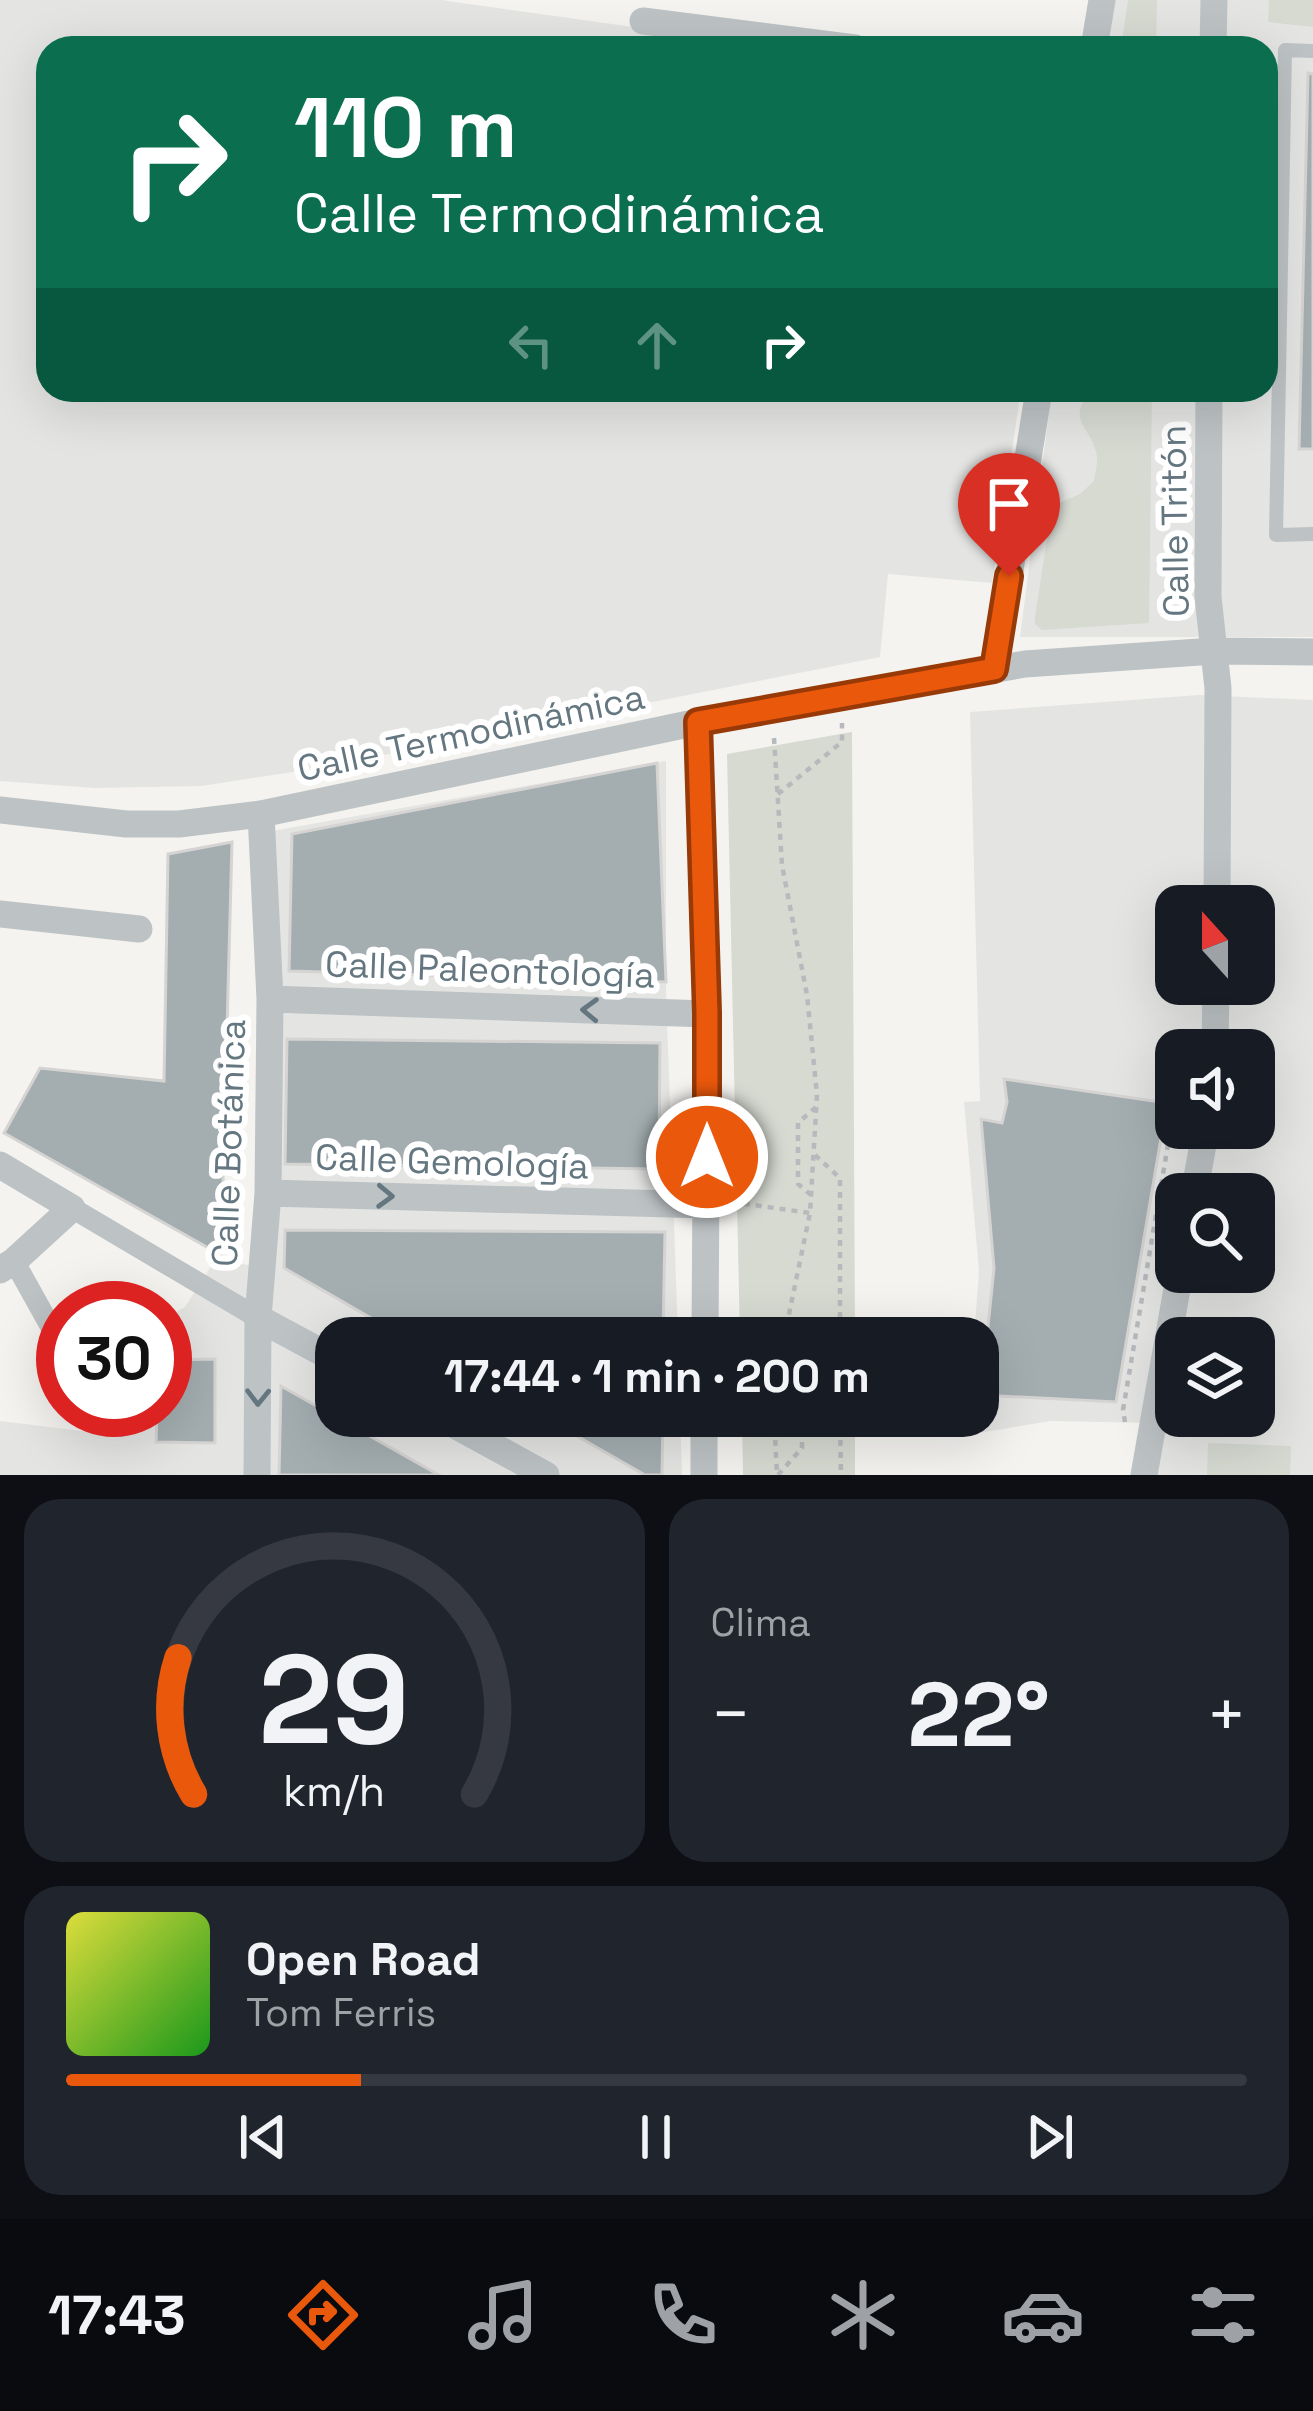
<!DOCTYPE html>
<html lang="es">
<head>
<meta charset="utf-8">
<style>
	:root { --surface:#171b24; --page:#20242c; --text:#f1f3f6; --muted:#9ea1a6; --line:#363941; --accent:#ea580c }
	body { margin:0; font-family:"Space Grotesk",sans-serif; background:var(--page); color:var(--text); height:100vh; display:flex; flex-direction:column; font-size:45px; white-space:nowrap }
	* { box-sizing:border-box; margin:0 }
	p { font-size:39px; color:var(--muted) }
	.icon { flex:none; width:66px; height:66px; fill:none; stroke:currentColor; stroke-width:2; stroke-linecap:round; stroke-linejoin:round }
	.map { position:relative; height:1475px; overflow:hidden }
	.panel { display:flex; flex-direction:column; gap:24px; padding:24px; background:#0d0f14; flex:1 }
	.panel>* { flex:none }
	.top-card { position:absolute; left:36px; top:36px; width:1242px; height:366px; border-radius:36px; box-shadow:0 12px 48px #0002; background:#0b6e4f; color:#fff; overflow:hidden }
	.needle { width:78px; rotate:339deg }
	.controls { position:absolute; left:1155px; top:885px; display:grid; gap:24px }
	.controls a { display:grid; place-items:center; width:120px; height:120px; border-radius:24px; background:var(--surface); box-shadow:0 12px 48px #0002; font-size:60px }
	.speed { position:absolute; left:36px; top:1281px; display:flex; gap:24px; font-size:60px; font-weight:700; text-align:center }
	.speed>* { display:grid; place-content:center; width:156px; height:156px; border-radius:50%; background:var(--surface); box-shadow:0 12px 48px #0002; line-height:1 }
	.speed .limit { border:18px solid #d22; background:#fff; color:#111 }
	.pin { position:absolute; display:grid; place-items:center; width:102px; height:102px; color:#fff; margin:-123px -51px; border-radius:50% 50% 50% 0; rotate:-45deg; box-shadow:0 0 12px #0007 }
	.pin .icon { rotate:45deg }
	.me { position:absolute; width:132px; margin:-66px; rotate:0deg; stroke-linejoin:round; filter:drop-shadow(0 0 9px #0008) }
	.turn { display:flex; align-items:center; gap:42px; height:252px; padding:0 60px; font-size:54px }
	.turn .icon { width:156px; height:156px; stroke-width:2.5 }
	.turn b { display:block; font-size:84px; line-height:102px }
	.lanes { display:flex; align-items:center; height:114px; padding:0 60px; background:#0003; justify-content:center; gap:60px; direction:ltr }
	.lanes .off { opacity:.35 }
	.big { font-size:90px; font-weight:600; line-height:1.1 }
	.panel .widget { flex:1; display:flex; flex-direction:column; justify-content:center; gap:18px; min-width:0; padding:0 42px; border-radius:36px; background:var(--page) }
	.panel .dial { align-items:center; gap:0 }
	.dial svg { height:312px; overflow:visible; fill:none; stroke:var(--line); stroke-width:7; stroke-linecap:round; text-anchor:middle }
	.dial text { fill:var(--text); stroke:none }
	.song { display:flex; align-items:center; gap:36px }
	.cover { width:144px; height:144px; border-radius:18px; background:linear-gradient(135deg,hsl(60 70% 55%),hsl(120 70% 35%)) }
	.played { height:12px; border-radius:6px; background:linear-gradient(90deg,var(--accent) 25%,var(--line) 25%) }
	.keys { display:flex; justify-content:space-around; direction:ltr }
	.heat { display:flex; justify-content:space-between; align-items:center; font-size:66px; direction:ltr }
	.panel .tiles { flex:1; display:grid; gap:24px; grid-template-columns:1fr 1fr }
	.widget:last-child { grid-column:span 2 }
	.trip { position:absolute; left:315px; top:1317px; width:684px; height:120px; border-radius:36px; background:var(--surface); box-shadow:0 12px 48px #0002; font-weight:600; line-height:120px; text-align:center }
	.tabs { display:flex; height:192px; justify-content:space-around; align-items:center; background:#090b0e; color:var(--muted) }
	.tabs .icon { width:84px; height:84px }
	.tabs .current { color:var(--accent) }
	.tabs b { font-size:54px; color:var(--text) }
	.map>svg:first-child { display:block }
	.built { fill:#e4e5e3; fill-rule:evenodd }
	.green { fill:#d6dad1 }
	.building { fill:#a4aeb1; stroke:#d5d4d2; stroke-width:3 }
	.lines { fill:none; stroke-linecap:round; stroke-linejoin:round }
	.path { stroke:#b7babc; stroke-width:4.5; stroke-dasharray:6 6; stroke-linecap:butt }
	.service { stroke:#bdc2c4; stroke-width:14 }
	.pedestrian { stroke:#bdc2c4; stroke-width:21 }
	.minor { stroke:#bdc2c4; stroke-width:27 }
	.oneway { stroke:#647780 }
	.route-casing { stroke:#983908; stroke-width:30 }
	.route { stroke:#ea580c; stroke-width:21 }
	.labels { text-anchor:middle; dominant-baseline:central; stroke-width:12; stroke-linejoin:round; paint-order:stroke }
	.street-label { font-size:36px; fill:#647780; stroke:#fff }
</style>
</head>
<body>
<div class="map">
<svg width="1313" height="1475" viewBox="0 0 1313 1475">
	<rect width="100%" height="100%" fill="#f4f3f0"/>
	<path class="built" d="M0,0H441L783,48H48V390H1021L992,583L888,574L880,657L318,768L202,786L94,788L0,781Z
		M1103,0H1313V637H1020L1052,390H1266V48H1097Z
		M1199,695L1313,700V1475H1144L1151,1423L1051,1421L967,1435L968,1416H978V1338H974L979,1271L964,1102L980,1101L970,712ZM1176,906H1254V984H1176ZM1176,1050H1254V1128H1176ZM1176,1194H1254V1272H1176ZM1176,1338H1254V1416H1176Z
		M666,761V990L678,1338H336V1416H680L682,1475H0V1421L115,1435L120,1410H165V1318L185,1307L215,1260L255,1266L272,831Z"/>
	<path class="green" d="M1128,0H1157L1156,48H1121Z
		M1269,0H1313V27L1268,22Z
		M1091,390H1152L1149,623L1042,630L1035,624V617L1052,506L1080,494L1094,481C1095,471 1099,461 1096,452C1089,425 1066,420 1091,390Z
		M852,732L855,1338H740L727,754Z
		M742,1416H855V1475H743Z
		M1208,1443L1291,1446L1290,1475H1207Z"/>
	<path class="building" d="M1308,73L1313,74V449H1299Z
		M657,763L666,982L289,971L292,834Z
		M232,842L221,1255L4,1133L40,1068L164,1081L168,854Z
		M287,1039L660,1043L659,1169L285,1164Z
		M1004,1079L1167,1103L1116,1402L981,1395L994,1268L981,1119L1002,1123L1007,1102Z
		M285,1230L665,1232L663,1338H406L284,1268Z
		M215,1359V1443L156,1442L157,1410H165V1360Z
		M281,1386L439,1475H279Z
		M542,1416H663L662,1475H645Z"/>
	<g class="lines">
		<path class="path" d="M774,738L782,865L807,995L817,1095L810,1213L784,1338
			M778,794L842,742V723
			M815,1155L840,1178V1338
			M811,1195L798,1184V1123L816,1107
			M732,1202L810,1213
			M774,1416L777,1475
			M840,1416L841,1475
			M1125,1422L1123,1410L1174,1109
			M778,1475L802,1448V1416"/>
		<path class="service" d="M1313,51L1285,50L1276,535L1313,534"/>
		<path class="pedestrian" d="M72,1208L258,1318
			M14,1261L63,1349
			M97,1410L98,1411"/>
		<path class="minor" d="M643,21L855,48
			M1094,48L1102,0
			M1213,48L1214,0
			M1209,390L1208,597L1218,688L1217,906
			M994,669L1039,390
			M698,722L707,1014L705,1338
			M0,810L126,824H179L261,814L698,722L1025,664L1214,651L1313,652
			M0,914L139,929
			M270,999L707,1014
			M1215,1050L1216,984
			M0,1165L72,1208L14,1261L0,1270
			M268,1193L706,1205
			M1194,1194L1206,1128
			M258,1318L336,1360
			M438,1416L546,1475
			M257,1475L258,1318L268,1193L270,999L261,814
			M704,1475V1416
			M1144,1475L1180,1272"/>
	</g>
	<defs><path id="oneway-chevron" d="M-2-3.5L2.5 0L-2 3.5" fill="none" stroke-width="1.6" stroke-linecap="round" stroke-linejoin="round" transform="scale(3)"/></defs>
	<g class="oneway">
		<use href="#oneway-chevron" transform="translate(590 1010) rotate(-178)"/>
		<use href="#oneway-chevron" transform="translate(385 1196) rotate(2)"/>
		<use href="#oneway-chevron" transform="translate(258 1397) rotate(91)"/>
	</g>
	<g class="lines">
		<g class="route-casing">
			<path id="route" d="M707,1157V1013L698,722L994,669L1009,576"/>
		</g>
		<use href="#route" class="route"/>
	</g>
	<g class="labels">
		<g class="street-label">
			<text transform="translate(1175 521) rotate(-91)">Calle Tritón</text>
			<text transform="translate(471 733) rotate(-12)">Calle Termodinámica</text>
			<text transform="translate(490 970) rotate(2)">Calle Paleontología</text>
			<text transform="translate(229 1143) rotate(-88)">Calle Botánica</text>
			<text transform="translate(452 1162) rotate(2)">Calle Gemología</text>
		</g>
	</g>
</svg>
<div class="controls">
<a><svg class="needle" viewBox="-14 -14 28 28"><path d="M0-13l5 13h-10z" fill="#e53935"/><path d="M0 13l5-13h-10z" fill="#9ea1a6"/></svg></a>
<a><svg class="icon" aria-label="sound" viewBox="0 0 24 24"><path d="M4 9h4l5-4v14l-5-4H4zM17 9q2 3 0 6"/></svg></a>
<a><svg class="icon" aria-label="search" viewBox="0 0 24 24"><circle cx="10" cy="10" r="6"/><path d="M15 15l6 6"/></svg></a>
<a><svg class="icon" aria-label="layers" viewBox="0 0 24 24"><path d="M12 4l9 5-9 5-9-5zM3 14l9 5 9-5"/></svg></a>
</div>
<div class="speed"><div class="limit">30</div></div>
<div class="pin" style="left:1009px;top:576px;background:#d93025"><svg class="icon" aria-label="arrive" viewBox="0 0 24 24"><path d="M6 21V4h12l-3 4 3 4H6"/></svg></div>
<svg class="me" style="left:707px;top:1157px" viewBox="-20 -20 40 40"><circle r="17" fill="#ea580c" stroke="#fff" stroke-width="3"/><path d="M0-11L8 9 0 5-8 9z" fill="#fff"/></svg>
<div class="trip">17:44 · 1 min · 200 m</div>
<div class="top-card">
<div class="turn"><svg class="icon" aria-label="right" viewBox="0 0 24 24"><path d="M7 20v-9h11M14 6l5 5-5 5"/></svg><div><b>110 m</b>Calle Termodinámica</div></div>
<div class="lanes"><svg class="icon off" aria-label="left" viewBox="0 0 24 24"><path d="M17 20v-9H6M10 6l-5 5 5 5"/></svg><svg class="icon off" aria-label="ahead" viewBox="0 0 24 24"><path d="M12 20V5M6 11l6-6 6 6"/></svg><svg class="icon" aria-label="right" viewBox="0 0 24 24"><path d="M7 20v-9h11M14 6l5 5-5 5"/></svg></div>
</div>
</div>
<section class="panel">
<div class="tiles">
<div class="widget dial"><svg viewBox="0 0 100 80">
<path d="M14 69A42 42 0 1 1 86 69"/>
<path d="M14 69A42 42 0 0 1 10 34" stroke="#ea580c"/>
<text x="50" y="56" font-size="32" font-weight="700">29</text>
<text x="50" y="72" font-size="11">km/h</text>
</svg></div>
<div class="widget"><p>Clima</p>
<div class="heat"><a>−</a><b class="big">22°</b><a>+</a></div>
</div>
<div class="widget">
<div class="song"><i class="cover"></i><div><b>Open Road</b><p>Tom Ferris</p></div></div>
<div class="played"></div>
<div class="keys"><svg class="icon" aria-label="previous" viewBox="0 0 24 24"><path d="M18 5L8 12l10 7zM5 5v14"/></svg><svg class="icon" aria-label="pause" viewBox="0 0 24 24"><path d="M8 5v14M16 5v14"/></svg><svg class="icon" aria-label="next" viewBox="0 0 24 24"><path d="M6 5l10 7-10 7zM19 5v14"/></svg></div>
</div>
</div>
</section>
<nav class="tabs">
<b>17:43</b>
<svg class="icon current" aria-label="directions" viewBox="0 0 24 24"><path d="M12 3l9 9-9 9-9-9zM9 14v-3h6M13 9l2 2-2 2"/></svg>
<svg class="icon" aria-label="music" viewBox="0 0 24 24"><path d="M9 18V5l10-2v13"/><circle cx="6" cy="18" r="3"/><circle cx="16" cy="16" r="3"/></svg>
<svg class="icon" aria-label="phone" viewBox="0 0 24 24"><path d="M5 4h4l2 5-3 2q2 4 5 5l2-3 5 2v4C11 20 4 13 5 4z"/></svg>
<svg class="icon" aria-label="climate" viewBox="0 0 24 24"><path d="M12 3v18M4 7l16 10M4 17L20 7"/></svg>
<svg class="icon" aria-label="car" viewBox="0 0 24 24"><path d="M5 17H2v-5l4-1 3-4h7l3 4 3 1v5h-3M9 17h6M6 11h13"/><circle cx="7" cy="17" r="2"/><circle cx="17" cy="17" r="2"/></svg>
<svg class="icon" aria-label="filters" viewBox="0 0 24 24"><path d="M4 7h16M4 17h16"/><circle cx="9" cy="7" r="2"/><circle cx="15" cy="17" r="2"/></svg>
</nav>
</body>
</html>
